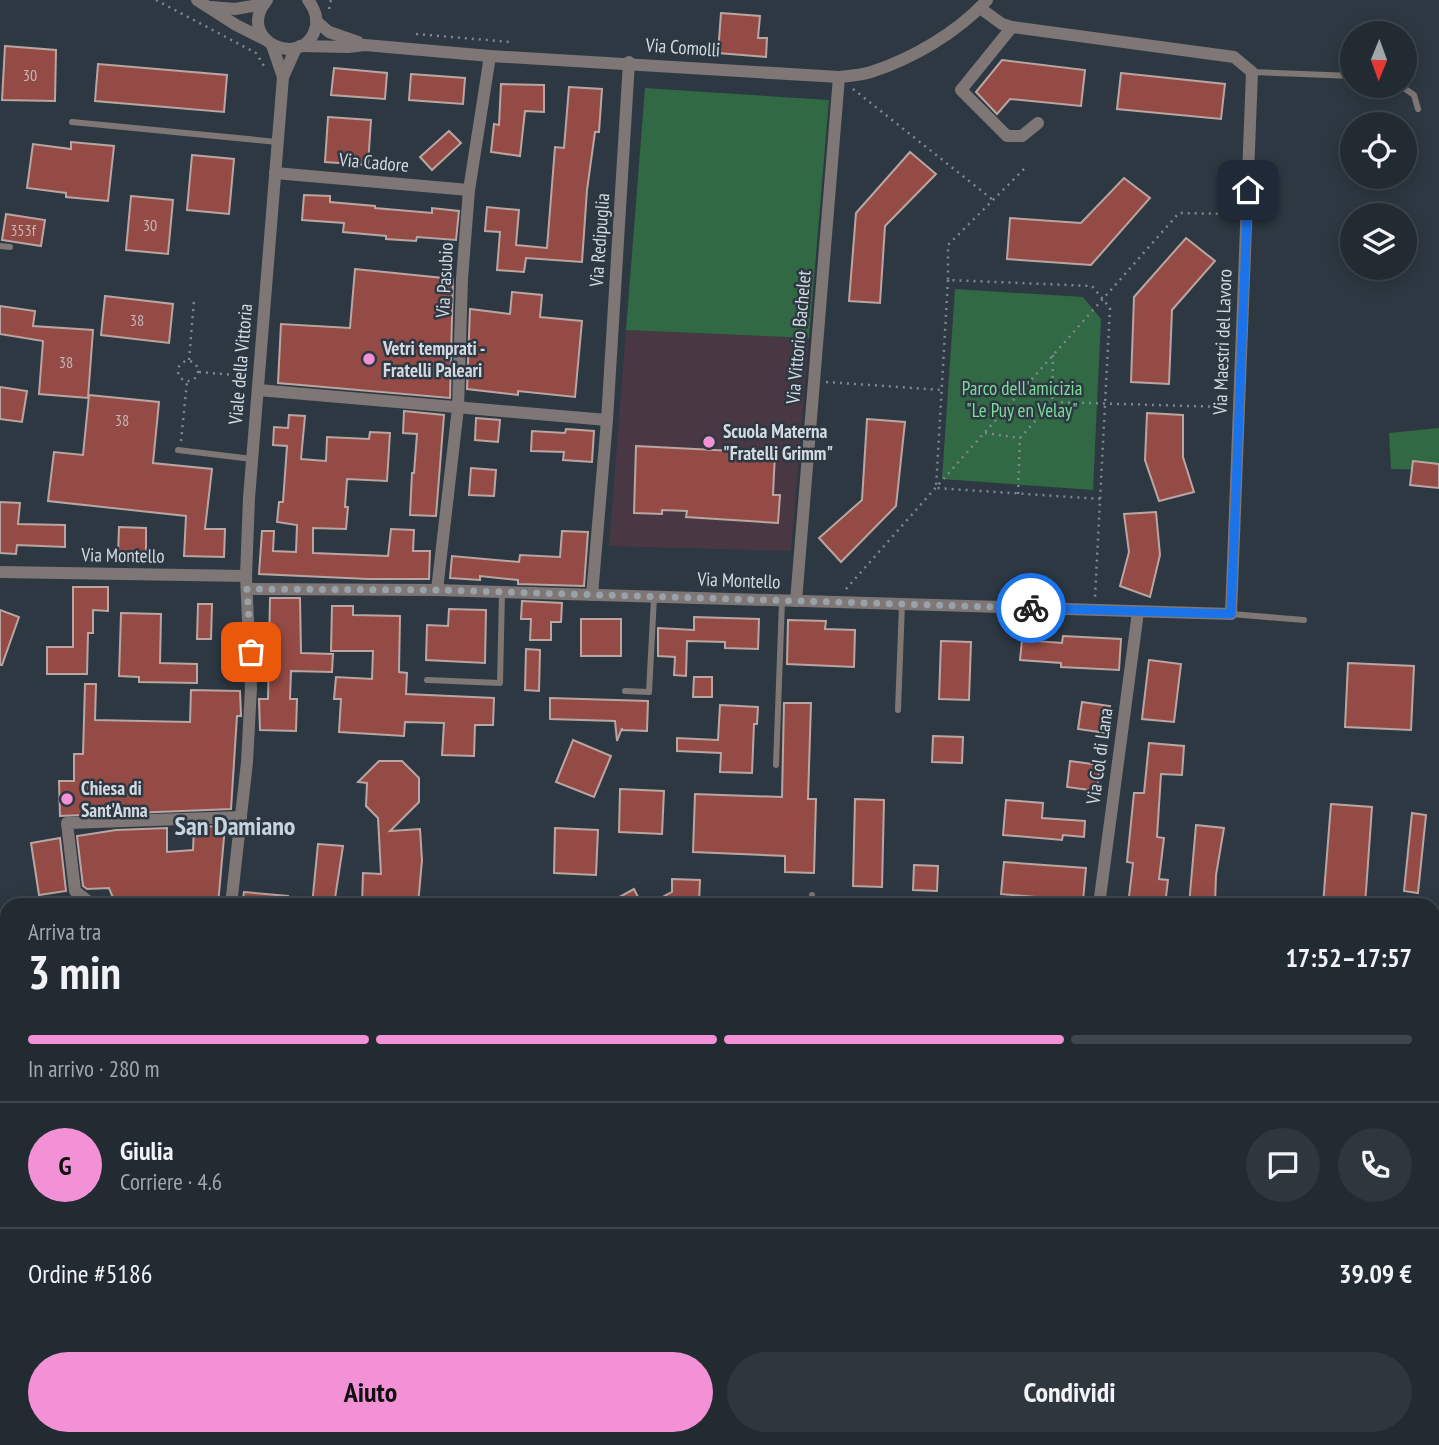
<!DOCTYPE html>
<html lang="it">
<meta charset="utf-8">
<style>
:root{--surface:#222a32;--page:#2e363e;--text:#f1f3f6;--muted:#a2a7ac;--line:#3f464d;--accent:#f391d6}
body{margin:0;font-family:"PT Sans Narrow",sans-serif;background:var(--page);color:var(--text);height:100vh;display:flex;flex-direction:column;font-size:26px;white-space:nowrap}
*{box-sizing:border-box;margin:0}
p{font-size:23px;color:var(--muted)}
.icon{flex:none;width:38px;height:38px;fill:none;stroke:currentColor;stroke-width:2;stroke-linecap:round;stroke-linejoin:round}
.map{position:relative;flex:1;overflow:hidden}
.sheet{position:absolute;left:0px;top:898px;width:1440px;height:548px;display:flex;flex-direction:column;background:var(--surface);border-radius:21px 21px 0 0;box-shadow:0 4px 18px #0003,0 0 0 2px var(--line)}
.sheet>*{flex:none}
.needle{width:46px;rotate:181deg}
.tools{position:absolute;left:1340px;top:21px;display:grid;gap:14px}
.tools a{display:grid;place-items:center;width:77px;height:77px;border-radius:50%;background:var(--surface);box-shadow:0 4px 18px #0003,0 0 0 2px var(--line);font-size:35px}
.pin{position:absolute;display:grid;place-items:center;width:60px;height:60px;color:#fff;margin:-30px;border-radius:14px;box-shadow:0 4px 10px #0006}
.courier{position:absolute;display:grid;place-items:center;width:70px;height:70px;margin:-35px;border:5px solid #1a73e8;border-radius:50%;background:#fff;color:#222;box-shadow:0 2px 9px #0007}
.headline em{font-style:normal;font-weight:700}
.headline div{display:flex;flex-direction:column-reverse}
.headline{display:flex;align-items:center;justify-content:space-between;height:119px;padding:0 28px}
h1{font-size:46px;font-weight:700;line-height:52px}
.bar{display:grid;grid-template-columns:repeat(4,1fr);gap:10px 7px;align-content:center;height:84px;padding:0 28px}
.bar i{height:9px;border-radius:5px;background:var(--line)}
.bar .on{background:var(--accent)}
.bar p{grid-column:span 4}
.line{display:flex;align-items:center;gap:18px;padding:0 28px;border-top:2px solid var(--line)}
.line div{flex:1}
.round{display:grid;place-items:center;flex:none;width:74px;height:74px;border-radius:37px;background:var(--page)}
.button{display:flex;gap:14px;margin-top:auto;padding:14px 28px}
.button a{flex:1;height:80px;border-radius:42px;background:var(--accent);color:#111;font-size:28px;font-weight:700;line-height:80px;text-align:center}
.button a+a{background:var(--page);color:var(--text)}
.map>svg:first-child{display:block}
.education{fill:#493843}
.green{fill:#306943}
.building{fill:#954b45;stroke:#b9a6a3;stroke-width:2}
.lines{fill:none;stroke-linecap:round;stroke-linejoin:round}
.path{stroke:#7f8890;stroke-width:2.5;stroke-dasharray:2 5;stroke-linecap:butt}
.service{stroke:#7e7775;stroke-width:6}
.minor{stroke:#7e7775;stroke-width:12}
.done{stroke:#99a1a9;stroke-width:7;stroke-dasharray:0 12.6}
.route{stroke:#1a73e8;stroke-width:9}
.poi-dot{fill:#f391d6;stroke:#2d3842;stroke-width:2.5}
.labels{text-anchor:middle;stroke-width:5;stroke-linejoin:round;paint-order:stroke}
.number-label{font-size:16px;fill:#c4b6b9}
.street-label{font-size:19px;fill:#d3dae0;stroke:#2d3842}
.poi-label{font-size:19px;font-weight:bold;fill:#d3dae0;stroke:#2d3842;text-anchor:start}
.park-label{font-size:19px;fill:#7ddd9b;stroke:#2d3842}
.district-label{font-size:26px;font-weight:bold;fill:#c6d4e0;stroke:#2d3842}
</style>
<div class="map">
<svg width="1439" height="1445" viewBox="0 0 1439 1445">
<rect width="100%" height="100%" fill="#2d3842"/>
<!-- education -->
<polygon class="education" points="626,330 809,338 791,551 609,546"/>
<!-- green -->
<g class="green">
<polygon points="645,88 829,100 809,338 626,330"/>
<polygon points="955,289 1083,297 1101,319 1093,490 942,479"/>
<polygon points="1439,428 1439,470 1391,469 1389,433"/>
<rect x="1433" y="944" width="6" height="338"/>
</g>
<!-- building -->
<g class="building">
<polygon points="721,13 760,16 758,38 767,38 766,57 718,53"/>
<polygon points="5,46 56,50 55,101 2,100"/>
<polygon points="1002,60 1085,70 1081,106 1010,99 997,114 976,92"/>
<polygon points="98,64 227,75 224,112 95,101"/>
<polygon points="334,68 387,73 385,99 331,95"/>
<polygon points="1121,73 1225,84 1221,119 1117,109"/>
<polygon points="411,74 465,78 463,104 409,100"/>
<polygon points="501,84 544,85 544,112 525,111 520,156 491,152 494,124 499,125"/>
<polygon points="569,87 602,89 599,132 595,132 587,190 582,262 526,258 524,272 497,270 500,232 485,231 487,207 519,210 516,245 547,248 555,147 564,148"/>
<polygon points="328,117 371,120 368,165 325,162"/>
<polygon points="449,131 461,143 432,170 420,157"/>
<polygon points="71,142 114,146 108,201 66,197 66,193 27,188 33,144 71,149"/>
<polygon points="910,152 936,174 885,226 880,303 849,301 856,213"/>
<polygon points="192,155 234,159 229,214 187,210"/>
<polygon points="1124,178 1150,198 1091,265 1007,259 1010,218 1081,223"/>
<polygon points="304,195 330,196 330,202 375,206 375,208 432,213 432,208 459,211 456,240 417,237 416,241 386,239 386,236 343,232 344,223 302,220"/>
<polygon points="131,196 173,200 168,254 126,250"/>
<polygon points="6,214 45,220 41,246 2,240"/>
<polygon points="1186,238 1215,261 1172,310 1169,384 1131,382 1134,297"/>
<polygon points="355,269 453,279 450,398 278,383 281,324 350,328"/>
<polygon points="512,292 542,295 540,317 582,321 575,397 518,391 518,395 467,389 470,309 510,314"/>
<polygon points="105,296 173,304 169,343 101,335"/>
<polygon points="0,306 35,311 33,326 93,330 88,398 39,394 43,341 0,334"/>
<polygon points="0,387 27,391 22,422 0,419"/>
<polygon points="89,395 159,402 153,463 212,469 205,529 225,529 224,557 184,556 186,516 48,501 54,452 83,455"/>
<polygon points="404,411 444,415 436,516 410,515 412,473 414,473 417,434 403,433"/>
<polygon points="1147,413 1183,415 1183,457 1194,492 1159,501 1145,460"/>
<polygon points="289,415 305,416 301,459 326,461 327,437 369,439 370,432 390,433 387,481 347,479 345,507 348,507 346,529 313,528 313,553 388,556 391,529 414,530 413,551 430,551 429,579 368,579 259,574 262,531 274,531 273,551 296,552 297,525 277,522 279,502 283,502 287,446 273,445 274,427 288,428"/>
<polygon points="476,418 500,420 498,442 475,440"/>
<polygon points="867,419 905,422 896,506 841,562 819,538 862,500"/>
<polygon points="566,429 594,431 592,462 563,460 564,452 531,451 532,431 565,433"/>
<polygon points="636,446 775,453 773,495 780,495 778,523 686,517 687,511 662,510 662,514 634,513"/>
<polygon points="1413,461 1439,464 1439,488 1410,485"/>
<polygon points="471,468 496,470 494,496 469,495"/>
<polygon points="0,502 20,503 18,524 65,525 65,547 17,545 16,554 0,553"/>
<polygon points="1156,512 1160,555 1150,597 1120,586 1129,552 1124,514"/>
<polygon points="119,527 146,528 146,555 118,555"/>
<polygon points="562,531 588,532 584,586 518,584 518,580 480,576 480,580 450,578 452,556 519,562 520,555 560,557"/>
<polygon points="73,587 108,587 108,611 93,610 93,633 88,633 87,674 47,674 47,647 73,647"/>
<polygon points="270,598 300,598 301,653 333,654 332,672 291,671 290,699 297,699 296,731 260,730 259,699 268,699"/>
<polygon points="522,601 562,603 561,622 551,622 551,640 530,640 531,619 521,619"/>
<polygon points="198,604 212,604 211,639 197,639"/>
<polygon points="332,606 353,606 353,615 400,616 399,672 407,673 406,694 494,698 493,725 475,725 474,756 442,755 444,723 405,722 404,736 339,732 341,699 334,699 336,677 372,679 373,651 331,651"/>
<polygon points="449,609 486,610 485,663 426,660 427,625 448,626"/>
<polygon points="0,610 19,617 2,665 0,665"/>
<polygon points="121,613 161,614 160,663 197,664 197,683 139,682 139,677 119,676"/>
<polygon points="694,617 759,619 758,649 725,648 725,642 687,641 686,676 674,675 675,657 658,656 658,628 694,630"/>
<rect x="581" y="619" width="40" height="37"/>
<polygon points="788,620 826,621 825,629 855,630 854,667 787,664"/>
<polygon points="1063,636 1121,639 1119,670 1061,667 1061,663 1020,660 1022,640 1062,643"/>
<polygon points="941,641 971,642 969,700 939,699"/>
<polygon points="526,649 540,650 539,691 525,690"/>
<polygon points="1149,660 1181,664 1174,722 1142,719"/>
<polygon points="1348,663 1414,666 1411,730 1345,727"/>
<polygon points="694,677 712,677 712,697 693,697"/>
<polygon points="85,684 96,684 95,720 190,722 191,690 240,691 241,716 237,716 231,809 60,816 59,781 74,781 74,754 83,754"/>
<polygon points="550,698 648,701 647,731 622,730 622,728 617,741 615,721 550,719"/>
<polygon points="1082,702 1110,706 1106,733 1078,729"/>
<polygon points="784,703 811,703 808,799 816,799 814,873 785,872 785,856 693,852 695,794 782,797"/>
<polygon points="720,705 758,707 757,724 754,724 752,773 720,772 721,753 677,751 677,738 718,740"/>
<polygon points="933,736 963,737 962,763 932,762"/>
<polygon points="573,740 611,756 594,797 556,782"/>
<polygon points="1149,743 1184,746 1182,775 1161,774 1157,837 1164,838 1159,879 1168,880 1165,905 1128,905 1133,863 1127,862 1134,793 1144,793"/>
<polygon points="379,761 402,761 419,778 419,802 390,831 420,829 422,860 418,905 362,905 363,873 381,874 378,818 366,806 367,783 358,782"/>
<polygon points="1070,761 1100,765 1097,791 1067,787"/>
<polygon points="620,789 664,791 662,834 619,832"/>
<polygon points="855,799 884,800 882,887 853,886"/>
<polygon points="1006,800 1043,803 1042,818 1085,821 1084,837 1063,835 1062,840 1003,835"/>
<polygon points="1331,804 1372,807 1365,905 1323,905"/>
<polygon points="1412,813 1426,815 1418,893 1404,891"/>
<polygon points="1196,825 1224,828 1216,875 1215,905 1189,905"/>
<polygon points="225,826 218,905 116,905 109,888 87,889 83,886 77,836 116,830 167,828 167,852 193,850 194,827"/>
<polygon points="555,828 598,830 596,875 554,873"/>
<polygon points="60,838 66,891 39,895 31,843"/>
<polygon points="318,844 343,846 334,905 312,905"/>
<polygon points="1004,862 1086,868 1083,901 1001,894"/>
<polygon points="914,865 938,866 937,891 913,890"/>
<polygon points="672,879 700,880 699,902 655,901 672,892"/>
<polygon points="634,889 642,905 605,905"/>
<polygon points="244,892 288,896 287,905 242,905"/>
</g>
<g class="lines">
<!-- path -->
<g class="path">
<polyline points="156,0 256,53 264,66"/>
<polyline points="329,9 331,0"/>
<polyline points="416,34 510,42"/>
<polyline points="853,89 993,200"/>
<polyline points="1024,169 948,245 948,280 1092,286 1110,308 1095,597"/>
<polyline points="948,280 936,488 1101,499"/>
<polyline points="1053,355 1052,402 1225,407"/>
<polyline points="189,360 194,301"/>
<circle cx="188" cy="371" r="10"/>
<polyline points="199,372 245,376"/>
<polyline points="826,382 942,390"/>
<polyline points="985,433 1020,438"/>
<polyline points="181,441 187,382"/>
<polyline points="1018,494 1020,438 1052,402"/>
<polyline points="846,589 1179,213 1233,214"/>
</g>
<!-- service -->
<g class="service">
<polyline points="1252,72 1353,76"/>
<polyline points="1401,86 1414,95 1418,109"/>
<polyline points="72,122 278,142"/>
<polyline points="0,246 10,247"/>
<polyline points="178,450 252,459"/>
<polyline points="1231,614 1304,620"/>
<polyline points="427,680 500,683 502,592"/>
<polyline points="625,691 649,692 654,597"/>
<polyline points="898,710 902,604"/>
<polyline points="776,765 782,601"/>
<polyline points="812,905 812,895"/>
</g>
<!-- minor -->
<g class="minor">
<polyline points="197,0 236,25 266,40"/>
<path d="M267,0C233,41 306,72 316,26C318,16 314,8 308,0"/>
<polyline points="211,7 235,9 264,4"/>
<polyline points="316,21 329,32 358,42"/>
<polyline points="1012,27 961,90 1007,136 1022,136 1038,123"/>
<polyline points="272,45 283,77"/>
<path d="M300,46L348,47L365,45L490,56L839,77C849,76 861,75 871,72C912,59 958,32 987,0"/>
<polyline points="275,173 469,190"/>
<polyline points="258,390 607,420"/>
<polyline points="0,572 246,576"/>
<polyline points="247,589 437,590 1231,614 1252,72 1234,57 1012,27 1002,24 980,8"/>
<polyline points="437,590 458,408 462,279 469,190 490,56"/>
<polyline points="592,595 607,420 629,62"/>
<polyline points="796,601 839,77"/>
<polyline points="93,905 75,891 67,823 241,817"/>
<polyline points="231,905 247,762 251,688 246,576 249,498 283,77 296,48"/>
<polyline points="1099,905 1138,612"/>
<polyline points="1433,933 1439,932"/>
<polyline points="0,1009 7,1008"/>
<polyline points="0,1091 7,1091"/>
<polyline points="0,1437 0,1444"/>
<polyline points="120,1438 123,1445"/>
<polyline points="349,1438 353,1445"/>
<polyline points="408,1438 454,1445"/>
</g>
</g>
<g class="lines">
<!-- done -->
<polyline class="done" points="251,652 247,589 437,590 1031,608"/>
<!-- route -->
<polyline class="route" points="1031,608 1231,614 1248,190"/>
</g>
<!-- markers -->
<g class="poi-dot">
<circle cx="369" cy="359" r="7"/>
<circle cx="709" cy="442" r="7"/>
<circle cx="67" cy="799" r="7"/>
</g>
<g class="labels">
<!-- number labels -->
<g class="number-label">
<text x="30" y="81">30</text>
<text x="150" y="231">30</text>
<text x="23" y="236">353f</text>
<text x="137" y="326">38</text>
<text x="66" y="368">38</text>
<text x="122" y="426">38</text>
</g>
<!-- street labels -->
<g class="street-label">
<text transform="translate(683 47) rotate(4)" y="7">Via Comolli</text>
<text transform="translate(374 162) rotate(5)" y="7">Via Cadore</text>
<text transform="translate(599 240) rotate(-86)" y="7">Via Redipuglia</text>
<text transform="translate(444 280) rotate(-87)" y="7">Via Pasubio</text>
<text transform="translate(798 337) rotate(-85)" y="7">Via Vittorio Bachelet</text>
<text transform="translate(1222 342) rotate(-88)" y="7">Via Maestri del Lavoro</text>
<text transform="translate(240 364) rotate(-85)" y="7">Viale della Vittoria</text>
<text transform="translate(123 555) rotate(1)" y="7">Via Montello</text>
<text transform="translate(739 580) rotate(2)" y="7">Via Montello</text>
<text transform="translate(1099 756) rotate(-82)" y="7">Via Col di Lana</text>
</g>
<!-- poi labels -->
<g class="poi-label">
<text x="383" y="355">Vetri temprati -<tspan x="383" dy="22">Fratelli Paleari</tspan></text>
<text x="723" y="438">Scuola Materna<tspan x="723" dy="22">"Fratelli Grimm"</tspan></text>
<text x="81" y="795">Chiesa di<tspan x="81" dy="22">Sant'Anna</tspan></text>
</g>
<!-- park labels -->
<g class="park-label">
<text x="1022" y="395">Parco dell'amicizia<tspan x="1022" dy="22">"Le Puy en Velay"</tspan></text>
</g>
<!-- district labels -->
<g class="district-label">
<text x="235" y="835">San Damiano</text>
</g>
</g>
</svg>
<div class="tools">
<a><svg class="needle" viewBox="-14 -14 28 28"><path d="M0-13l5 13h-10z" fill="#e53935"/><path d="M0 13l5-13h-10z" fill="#a2a7ac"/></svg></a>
<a><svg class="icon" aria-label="locate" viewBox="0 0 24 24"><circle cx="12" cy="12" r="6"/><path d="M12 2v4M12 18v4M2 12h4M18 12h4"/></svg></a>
<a><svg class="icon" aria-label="layers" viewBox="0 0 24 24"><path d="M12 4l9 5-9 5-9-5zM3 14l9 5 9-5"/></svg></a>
</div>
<div class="pin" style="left:251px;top:652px;background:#ea580c"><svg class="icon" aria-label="bag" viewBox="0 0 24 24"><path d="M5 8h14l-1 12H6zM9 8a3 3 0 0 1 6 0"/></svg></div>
<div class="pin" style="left:1248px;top:190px;background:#1f2937"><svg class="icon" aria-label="home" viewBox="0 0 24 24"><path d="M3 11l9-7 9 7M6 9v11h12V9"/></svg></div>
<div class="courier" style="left:1031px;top:608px"><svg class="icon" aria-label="bike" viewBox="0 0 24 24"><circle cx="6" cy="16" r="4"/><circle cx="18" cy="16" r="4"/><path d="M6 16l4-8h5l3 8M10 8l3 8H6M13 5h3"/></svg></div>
<section class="sheet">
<div class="headline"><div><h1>3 min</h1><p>Arriva tra</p></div><em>17:52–17:57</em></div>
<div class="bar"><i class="on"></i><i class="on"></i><i class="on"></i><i></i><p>In arrivo · 280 m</p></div>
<div class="line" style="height:126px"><b class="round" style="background:var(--accent);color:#111">G</b><div><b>Giulia</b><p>Corriere · 4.6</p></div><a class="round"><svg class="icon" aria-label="chat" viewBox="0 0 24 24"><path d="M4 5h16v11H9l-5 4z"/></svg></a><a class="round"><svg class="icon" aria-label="phone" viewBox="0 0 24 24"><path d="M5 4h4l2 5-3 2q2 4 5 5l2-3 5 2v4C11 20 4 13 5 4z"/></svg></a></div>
<div class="line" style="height:91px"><div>Ordine #5186</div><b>39.09 €</b></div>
<div class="button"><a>Aiuto</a><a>Condividi</a></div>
</section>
</div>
